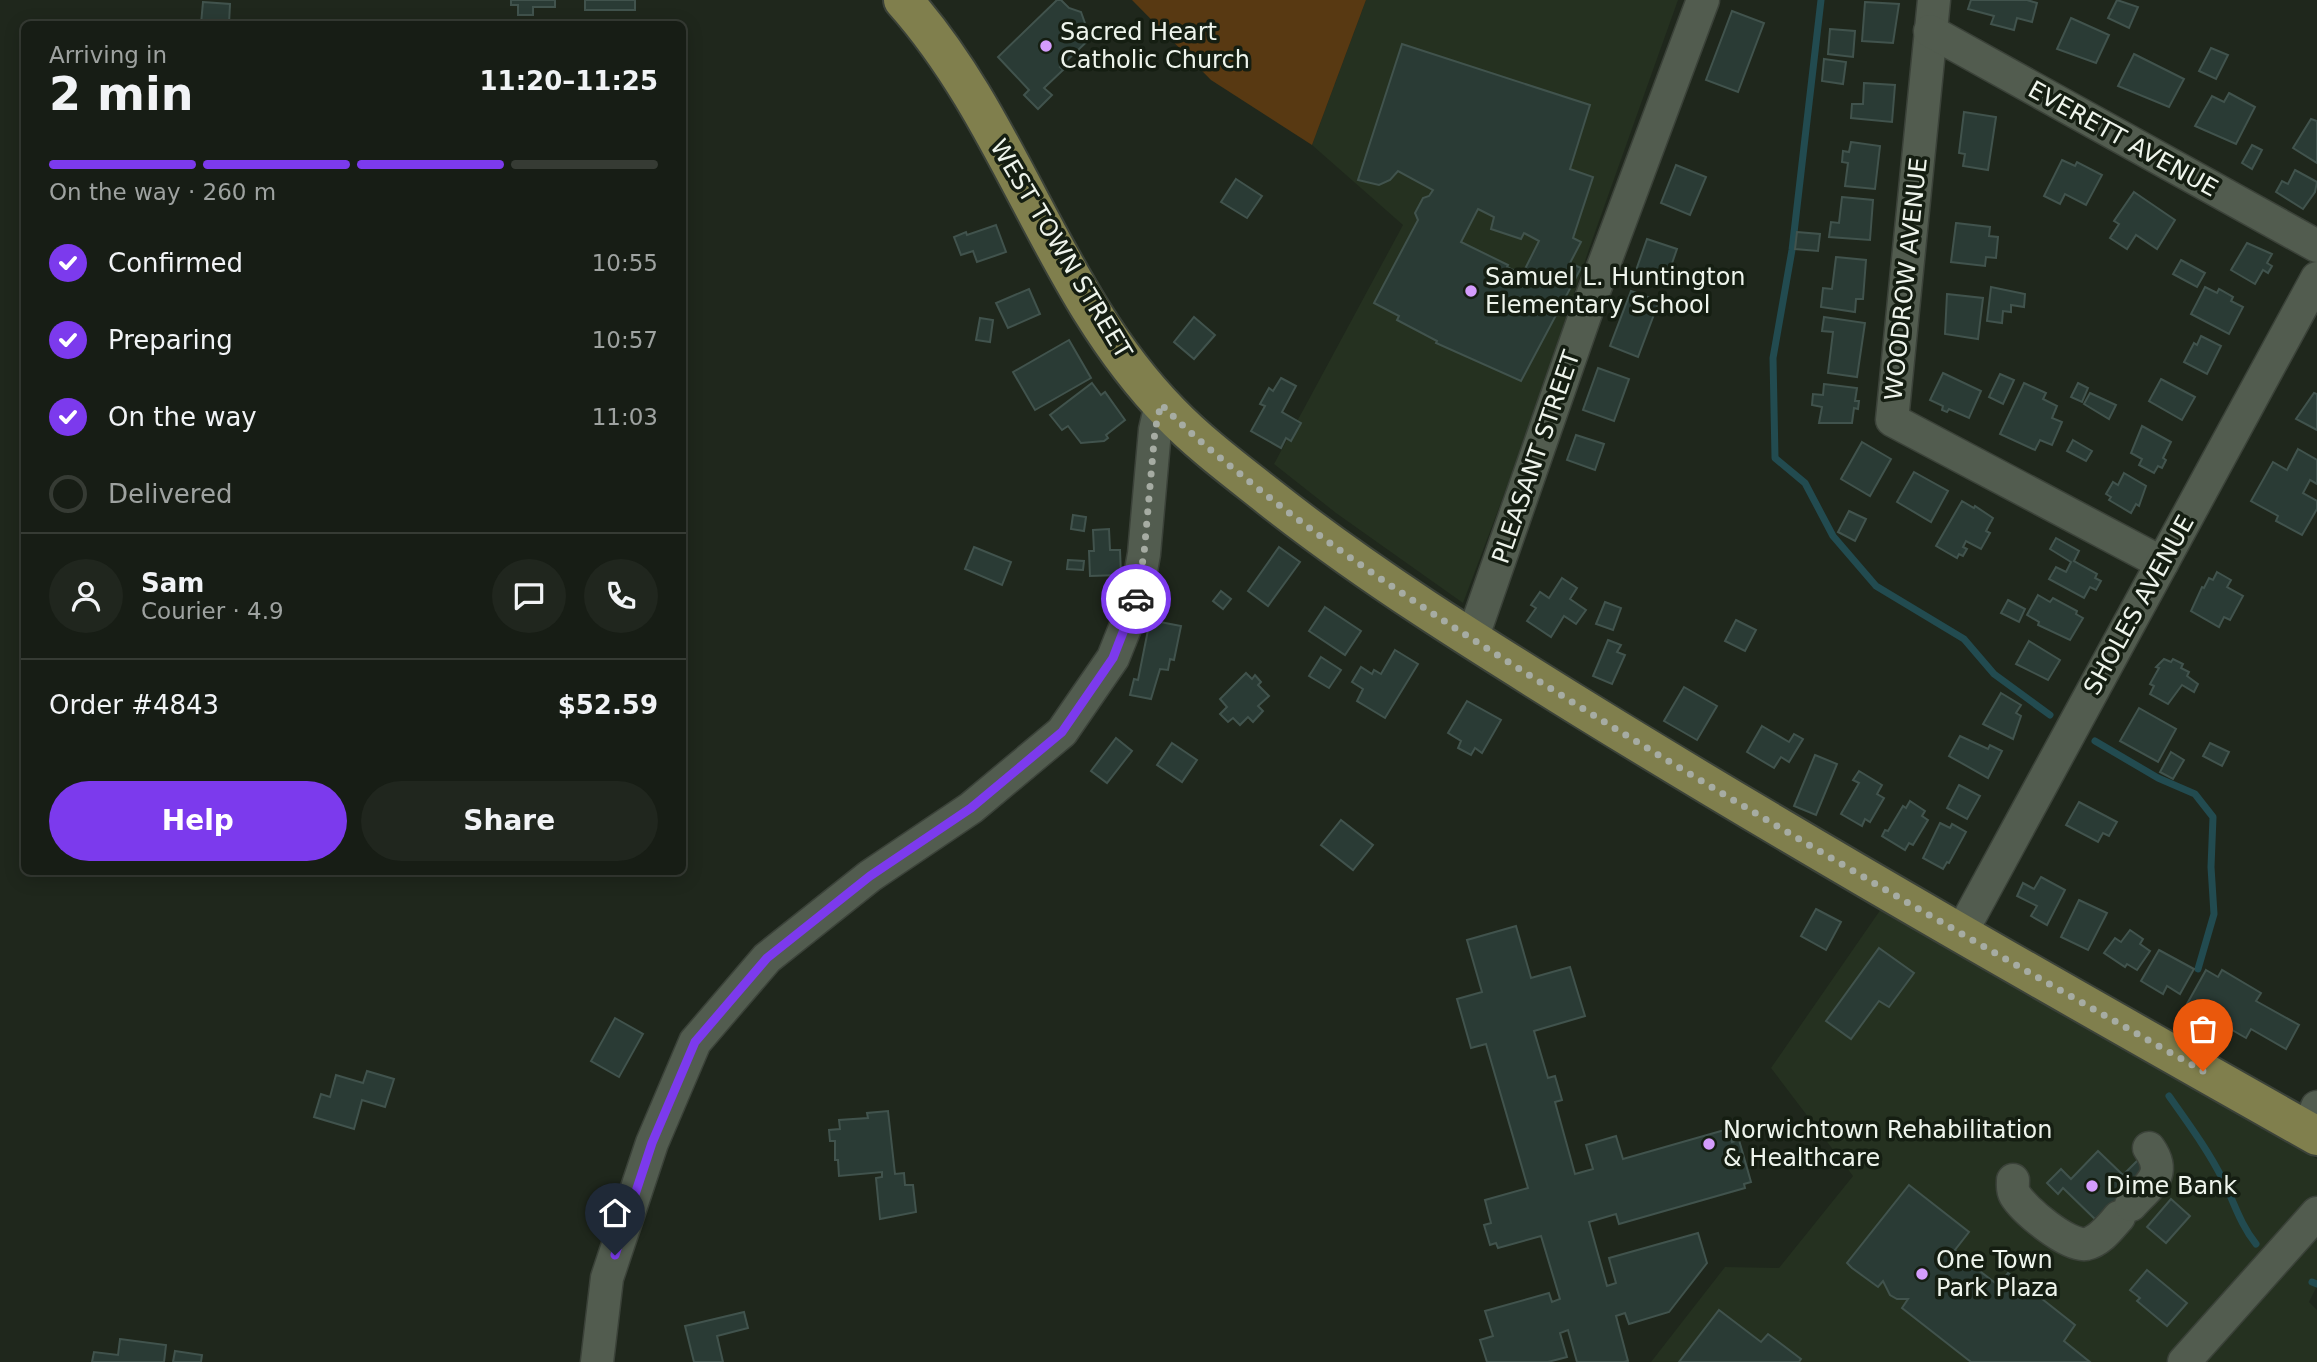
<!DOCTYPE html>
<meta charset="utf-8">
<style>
:root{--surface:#171d15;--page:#20261e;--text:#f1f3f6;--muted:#9ea2a0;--line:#363b34;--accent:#7c3aed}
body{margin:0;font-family:"DejaVu Sans",sans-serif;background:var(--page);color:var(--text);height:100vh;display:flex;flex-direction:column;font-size:26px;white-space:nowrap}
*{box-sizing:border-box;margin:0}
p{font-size:23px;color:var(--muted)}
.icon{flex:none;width:38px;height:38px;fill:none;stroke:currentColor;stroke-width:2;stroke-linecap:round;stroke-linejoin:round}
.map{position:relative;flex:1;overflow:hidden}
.sheet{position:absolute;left:21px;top:21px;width:665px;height:854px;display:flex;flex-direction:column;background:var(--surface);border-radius:10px;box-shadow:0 4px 18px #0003,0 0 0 2px var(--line)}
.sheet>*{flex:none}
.pin{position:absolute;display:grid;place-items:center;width:60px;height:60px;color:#fff;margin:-72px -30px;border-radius:50% 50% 50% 0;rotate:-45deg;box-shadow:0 0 7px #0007}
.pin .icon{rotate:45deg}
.courier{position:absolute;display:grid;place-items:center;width:70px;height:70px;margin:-35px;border:5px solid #7c3aed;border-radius:50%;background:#fff;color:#222;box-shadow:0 2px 9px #0007}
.headline em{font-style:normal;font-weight:700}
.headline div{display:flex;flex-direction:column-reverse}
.headline{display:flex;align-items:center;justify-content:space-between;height:119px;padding:0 28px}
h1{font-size:46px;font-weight:700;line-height:52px}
.bar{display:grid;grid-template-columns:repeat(4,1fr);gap:10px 7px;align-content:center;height:84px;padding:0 28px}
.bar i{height:9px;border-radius:5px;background:var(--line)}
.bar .active{background:var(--accent)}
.bar p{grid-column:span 4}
.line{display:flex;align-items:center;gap:18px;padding:0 28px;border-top:2px solid var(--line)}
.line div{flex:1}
.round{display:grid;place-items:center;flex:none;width:74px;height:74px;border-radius:37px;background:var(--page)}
ol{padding:0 28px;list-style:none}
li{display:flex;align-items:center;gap:21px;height:77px}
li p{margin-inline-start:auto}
li .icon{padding:7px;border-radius:50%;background:var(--accent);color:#fff;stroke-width:4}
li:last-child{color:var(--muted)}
li i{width:38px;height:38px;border:4px solid var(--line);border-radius:50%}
.button{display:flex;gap:14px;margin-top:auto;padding:14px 28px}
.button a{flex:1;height:80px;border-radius:42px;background:var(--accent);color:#fff;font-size:28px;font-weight:700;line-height:80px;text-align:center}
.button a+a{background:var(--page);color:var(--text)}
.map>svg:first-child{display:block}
.built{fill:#253120}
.green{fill:#583912}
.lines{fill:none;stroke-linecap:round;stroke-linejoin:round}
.stream{stroke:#224b50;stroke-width:7}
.building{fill:#2a3b35;stroke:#41534d;stroke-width:2;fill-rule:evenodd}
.minor-casing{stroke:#3b4239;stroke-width:35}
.major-casing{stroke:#3b4239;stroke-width:42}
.minor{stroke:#525c4f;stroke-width:32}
.major{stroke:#807f4d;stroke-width:38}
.done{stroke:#a6aca3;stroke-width:7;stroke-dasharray:0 12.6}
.route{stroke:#7c3aed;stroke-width:9}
.poi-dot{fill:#d49cfc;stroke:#151e12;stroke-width:2.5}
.labels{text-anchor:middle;stroke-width:7;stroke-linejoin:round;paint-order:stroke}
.poi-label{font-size:24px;fill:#eef4ec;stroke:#151e12;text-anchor:start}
.street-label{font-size:24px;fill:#eef4ec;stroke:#151e12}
</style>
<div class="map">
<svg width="2317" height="1362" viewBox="0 0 2317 1362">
<rect width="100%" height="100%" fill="#1f271c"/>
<!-- built -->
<g class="built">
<polygon points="1366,0 1678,0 1589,249 1528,431 1463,603 1336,513 1274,464 1403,225 1312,145"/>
<polygon points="1881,909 2317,1159 2317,1286 2309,1302 2317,1310 2317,1362 1651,1362 1725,1267 1779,1268 1853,1176 1771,1068"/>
</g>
<!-- green -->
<polygon class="green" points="1132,0 1366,0 1312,145 1211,80"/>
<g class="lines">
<!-- stream -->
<g class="stream">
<polyline points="1821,0 1792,250 1773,358 1775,458 1805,483 1833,536 1876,586 1964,639 1994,674 2050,715"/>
<polyline points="2095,741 2158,778 2195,794 2213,817 2211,867 2214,914 2198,969"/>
<path d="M2169,1096C2188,1123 2208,1150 2223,1180C2234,1202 2240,1224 2256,1244"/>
<polyline points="2312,1282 2317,1284"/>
</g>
</g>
<!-- building -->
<g class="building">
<polygon points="511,0 555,0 555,7 533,7 533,15 518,15 518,5 511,5"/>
<rect x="585" y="0" width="50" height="10"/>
<polygon points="1057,0 1061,0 1069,8 1081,12 1086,26 1094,35 1060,67 1063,70 1044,88 1052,95 1038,109 1024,95 1029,90 998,57"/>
<polygon points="1971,0 2027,0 2037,3 2032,22 2017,18 2014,30 1991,24 1994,16 1968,9"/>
<polygon points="2117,0 2138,7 2129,28 2108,18"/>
<polygon points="203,2 230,4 229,24 201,24"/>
<polygon points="1865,2 1899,4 1893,43 1862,41"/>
<polygon points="1732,11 1764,23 1738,92 1706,80"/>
<polygon points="2071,18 2109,35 2096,63 2057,49"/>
<polygon points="1830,29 1855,31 1853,57 1828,54"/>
<path d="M1402,44L1590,105L1570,169L1593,177L1573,238L1581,242L1570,263L1581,268L1521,381L1436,343L1437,341L1397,320L1399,316L1374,303L1418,220L1415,213L1423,198L1429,196L1433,190L1398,171L1390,180L1379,185L1358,180ZM1478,209L1494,217L1491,229L1521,239L1524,233L1539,241L1522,275L1507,267L1508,265L1461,242Z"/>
<polygon points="2211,48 2228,55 2216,79 2199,71"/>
<polygon points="2134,54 2184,79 2169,107 2118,86"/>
<polygon points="1824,59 1846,62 1843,84 1822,81"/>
<polygon points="1864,83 1895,85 1892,122 1851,118 1852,104 1863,104"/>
<polygon points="2229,93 2255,107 2236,144 2195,126 2212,96 2224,102"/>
<polygon points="1964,112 1996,117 1988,170 1963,166 1965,154 1959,153"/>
<polygon points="2311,119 2317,121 2317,163 2293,148"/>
<polygon points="1851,142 1880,146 1875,189 1845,186 1848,163 1842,162 1843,151 1849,152"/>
<polygon points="2252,145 2262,150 2252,169 2242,163"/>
<polygon points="2062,160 2075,166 2077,162 2102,175 2086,205 2065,194 2060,204 2044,196"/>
<polygon points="1676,165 1706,177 1690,215 1661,203"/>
<polygon points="2295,170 2317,182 2315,192 2303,209 2276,192 2282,181 2288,184"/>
<polygon points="1236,179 1262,196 1247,218 1221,202"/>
<polygon points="2134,192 2175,220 2157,249 2136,235 2127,249 2110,238 2119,224 2114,221"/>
<polygon points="1842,197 1873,200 1870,240 1829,237 1831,222 1839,223"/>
<polygon points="1956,223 1990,227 1989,236 1998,237 1996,258 1986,257 1985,266 1951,262"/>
<polygon points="996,225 1006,252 977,262 973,251 961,255 954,237 966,232 967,235"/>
<polygon points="1797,232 1820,234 1818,251 1795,249"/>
<polygon points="1647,239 1677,249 1664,286 1634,276"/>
<polygon points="2247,243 2272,254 2267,263 2272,266 2268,273 2263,270 2255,284 2231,270"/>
<polygon points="1836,257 1866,260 1863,299 1856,299 1855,312 1821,307 1823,288 1832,289"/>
<polygon points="2181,260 2205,273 2197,287 2173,274"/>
<polygon points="1991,287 2025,294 2024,307 2011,305 2011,312 2003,311 2002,323 1987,321"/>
<polygon points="2205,287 2217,293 2219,289 2233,297 2231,301 2243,307 2229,334 2191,314"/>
<polygon points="1029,289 1040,314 1008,328 996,303"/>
<polygon points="1631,291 1659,301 1638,357 1610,346"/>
<polygon points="1947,294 1983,298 1978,339 1945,334"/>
<polygon points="1194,317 1215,335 1194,359 1174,342"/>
<polygon points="1824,317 1865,323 1857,377 1828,373 1833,332 1822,331"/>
<polygon points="980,318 993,320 990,342 976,340"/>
<polygon points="2201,336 2221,346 2207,374 2184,362 2194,343 2197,345"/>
<polygon points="1069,340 1091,378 1035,410 1013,372"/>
<polygon points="1598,368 1629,379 1614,421 1583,410"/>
<polygon points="1943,373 1981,391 1969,418 1949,409 1947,412 1942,410 1943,406 1930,400"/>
<polygon points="2000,374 2014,380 2003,404 1989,397"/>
<polygon points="1281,378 1296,386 1282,412 1301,423 1291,441 1286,438 1281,448 1251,431 1265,406 1260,404 1269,388 1273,391"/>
<polygon points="2161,379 2195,397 2182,420 2149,401"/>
<polygon points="1092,383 1101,395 1105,392 1125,420 1106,435 1108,438 1104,441 1081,443 1068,426 1062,430 1050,415"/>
<polygon points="2024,383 2046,393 2043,399 2057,406 2052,418 2062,422 2052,445 2040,440 2035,450 2000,434"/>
<polygon points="2078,383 2088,388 2082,402 2071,397"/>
<polygon points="1824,384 1857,388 1855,401 1859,401 1858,409 1854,408 1852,423 1819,423 1822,407 1812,405 1813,394 1823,395"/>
<polygon points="2090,393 2116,405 2109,419 2084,404"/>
<polygon points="2314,393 2317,394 2317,430 2296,419"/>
<polygon points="2142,426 2171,442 2163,458 2166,460 2162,468 2158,466 2154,473 2139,465 2142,459 2131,453"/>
<polygon points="1576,435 1604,444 1595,470 1567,460"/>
<polygon points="2073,440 2092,451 2086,461 2067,451"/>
<polygon points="1862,442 1891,459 1870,496 1841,479"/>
<polygon points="2298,449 2317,460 2317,484 2310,480 2303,493 2317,501 2317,509 2302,535 2276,521 2278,516 2251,501 2273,462 2287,470"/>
<polygon points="1914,472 1948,491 1931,522 1897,502"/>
<polygon points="2124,473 2146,486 2139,506 2136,504 2131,513 2109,500 2111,497 2106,494 2113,482 2118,485"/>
<polygon points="1962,501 1974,508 1975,506 1993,518 1986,531 1990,533 1981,549 1966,541 1963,547 1967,549 1963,556 1959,554 1957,558 1936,546"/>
<polygon points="1849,511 1866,519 1855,541 1838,532"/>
<polygon points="1073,515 1086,517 1084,531 1071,529"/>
<polygon points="1109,529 1110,550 1120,550 1121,575 1090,576 1089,551 1094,551 1093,530"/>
<polygon points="2056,538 2079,551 2074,561 2097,574 2095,578 2101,581 2096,590 2090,587 2084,598 2049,579 2056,567 2066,572 2071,562 2050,549"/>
<polygon points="974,547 1011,562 1002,585 965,569"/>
<polygon points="1279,547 1300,562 1268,606 1248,591"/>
<polygon points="1068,560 1084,561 1083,570 1067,569"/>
<polygon points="2217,572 2231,580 2227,587 2243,596 2230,620 2224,617 2219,627 2191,611 2202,587 2204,588 2209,578 2213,580"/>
<polygon points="1562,578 1577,588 1570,599 1586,610 1576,624 1564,616 1551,637 1527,621 1536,608 1531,605 1540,592 1549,598"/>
<polygon points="1221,591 1231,599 1223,609 1213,601"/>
<polygon points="2038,595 2050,602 2053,598 2077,611 2076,614 2083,618 2070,640 2038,625 2039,622 2027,615"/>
<polygon points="2008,600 2025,609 2019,622 2001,613"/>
<polygon points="1605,602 1621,608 1613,630 1596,624"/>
<polygon points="1325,607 1361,631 1345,655 1309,631"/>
<polygon points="1150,620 1181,626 1174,660 1170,659 1168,670 1160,669 1151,699 1130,695 1134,679 1138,680"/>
<polygon points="1736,620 1756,630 1745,651 1725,641"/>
<polygon points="1608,640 1621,645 1617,652 1625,655 1612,684 1593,676"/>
<polygon points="2029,641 2060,660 2048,680 2016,664"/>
<polygon points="1395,650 1418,664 1385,718 1357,701 1363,689 1352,682 1361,667 1372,674 1374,670 1381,674"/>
<polygon points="1321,657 1341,670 1329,688 1309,676"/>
<polygon points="2164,659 2171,662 2173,659 2183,664 2181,668 2189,672 2187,676 2198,684 2194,692 2182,685 2168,704 2150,694 2154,686 2150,684 2159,668 2156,667"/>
<polygon points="1246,673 1252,679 1255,675 1261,682 1258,685 1269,696 1258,706 1263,711 1253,722 1248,717 1240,725 1233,718 1228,722 1220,714 1227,707 1220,699"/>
<polygon points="1684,687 1717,706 1697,740 1664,721"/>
<polygon points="2001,693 2021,705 2016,713 2021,716 2013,739 1983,724"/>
<polygon points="1467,701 1501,720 1482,753 1475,748 1471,755 1458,748 1461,741 1448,733"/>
<polygon points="2139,708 2176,729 2158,762 2120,741"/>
<polygon points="1762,726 1789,742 1794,734 1803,739 1789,762 1781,757 1774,768 1747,752"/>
<polygon points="1960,736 1988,749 1990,745 2002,751 1988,778 1949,756"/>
<polygon points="1116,738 1132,751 1107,783 1091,771"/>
<polygon points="1172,743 1197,760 1182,782 1157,765"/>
<polygon points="2210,743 2229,752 2222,766 2203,756"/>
<polygon points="2171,752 2184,760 2173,779 2160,772"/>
<polygon points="1815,755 1837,764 1816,815 1794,806"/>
<polygon points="1859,771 1882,785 1877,794 1884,798 1870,822 1865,819 1862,826 1841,814 1859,783 1853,780"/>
<polygon points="1959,785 1980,796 1967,819 1947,808"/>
<polygon points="1910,801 1925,811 1922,816 1928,820 1913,845 1909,843 1905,850 1882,836 1885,830 1888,831 1903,806 1906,808"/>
<polygon points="2079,802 2117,822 2109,836 2103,833 2098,842 2066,825"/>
<polygon points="1341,820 1373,845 1353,870 1321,845"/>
<polygon points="1940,823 1950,828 1952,824 1966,832 1949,863 1947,862 1943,869 1923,858"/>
<polygon points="2041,877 2065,890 2047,925 2031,916 2037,906 2017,896 2023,883 2034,889"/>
<polygon points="2079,900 2107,913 2088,950 2061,937"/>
<polygon points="1816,909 1841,922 1826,950 1801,936"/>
<polygon points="1516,926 1531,978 1570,967 1585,1016 1534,1031 1548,1078 1555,1076 1562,1100 1555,1102 1575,1174 1593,1169 1586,1145 1616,1136 1623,1159 1728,1129 1732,1142 1739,1140 1751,1182 1744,1184 1745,1188 1619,1224 1616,1214 1589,1222 1607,1286 1616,1283 1609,1258 1698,1233 1707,1263 1669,1312 1629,1324 1625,1313 1616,1316 1628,1361 1624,1362 1577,1362 1568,1330 1560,1333 1567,1357 1548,1362 1487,1362 1480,1340 1493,1336 1485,1311 1549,1293 1552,1302 1560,1299 1541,1236 1498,1248 1496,1243 1490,1245 1484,1225 1491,1223 1485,1200 1528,1188 1486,1044 1471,1048 1457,999 1482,992 1467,940"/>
<polygon points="2130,930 2143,939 2140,944 2150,951 2137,970 2127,964 2125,967 2104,953 2115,938 2121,942"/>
<polygon points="1879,948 1914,973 1889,1007 1879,1001 1851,1039 1826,1021"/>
<polygon points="2159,950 2194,969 2180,994 2167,986 2163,994 2141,981"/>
<polygon points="2206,970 2218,977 2222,970 2261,993 2256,1001 2299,1025 2286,1049 2251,1029 2246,1038 2187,1004"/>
<polygon points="615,1018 643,1034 619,1077 591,1061"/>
<polygon points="367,1071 394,1079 385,1107 362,1100 354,1129 314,1117 321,1094 330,1097 336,1075 363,1083"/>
<polygon points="888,1111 895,1174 904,1173 905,1185 913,1185 916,1212 880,1219 876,1178 882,1177 882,1172 839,1176 838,1160 835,1160 835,1141 830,1141 829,1130 840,1129 839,1120 868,1118 867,1113"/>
<polygon points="2098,1151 2123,1175 2139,1159 2150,1169 2098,1222 2063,1188 2058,1194 2047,1183 2061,1169 2071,1179"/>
<polygon points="1909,1185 1969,1232 1955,1250 1964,1259 1998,1285 2008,1273 2013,1276 2075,1325 2064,1341 2090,1362 1971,1362 1902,1308 1908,1299 1897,1299 1890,1295 1883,1281 1878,1287 1852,1268 1847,1263"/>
<polygon points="2171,1199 2190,1216 2166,1243 2147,1227"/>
<polygon points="2147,1270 2187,1303 2167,1326 2137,1301 2140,1298 2130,1290"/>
<polygon points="1719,1310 1761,1342 1768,1334 1801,1359 1799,1362 1679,1362"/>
<polygon points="744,1312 748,1328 717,1336 723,1362 694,1362 685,1326"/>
<polygon points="120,1339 166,1345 164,1362 92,1362 94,1352 118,1355"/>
<polygon points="175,1351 202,1355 201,1362 173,1362"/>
</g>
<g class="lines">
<defs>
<g id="minor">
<polyline points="1934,0 1892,420 2162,563"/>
<polyline points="1930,31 2317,246"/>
<polyline points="1472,639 1588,307 1703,0"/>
<polyline points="1961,933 2317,278"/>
<polyline points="2308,1130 2317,1107"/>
<path d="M2013,1180C2013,1186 2012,1190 2015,1195C2024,1210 2068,1247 2086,1244C2100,1241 2110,1227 2119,1217"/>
<path d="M2131,1205C2149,1185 2168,1175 2149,1148"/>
<polyline points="597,1362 607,1278 652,1143 695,1042 767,958 870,876 971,808 1062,732 1113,658 1135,603 1144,554 1155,430 1161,404"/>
<polyline points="2184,1362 2317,1213"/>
</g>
<path id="major" d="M903,0C1013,123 1053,294 1170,413C1200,444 1235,470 1269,497C1369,576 1477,643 1585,710C1825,858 2071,997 2317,1136"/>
</defs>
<!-- minor casing -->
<use href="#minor" class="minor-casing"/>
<!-- major casing -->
<use href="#major" class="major-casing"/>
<!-- minor -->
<use href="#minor" class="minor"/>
<!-- major -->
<use href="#major" class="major"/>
</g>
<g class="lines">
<!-- done -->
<path class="done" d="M1136,599L1144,554L1155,430L1161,404C1193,437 1229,465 1265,494C1361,570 1465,635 1569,700C1777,829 1990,951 2203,1071"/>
<!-- route -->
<polyline class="route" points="615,1255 652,1143 695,1042 767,958 870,876 971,808 1062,732 1113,658 1136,599"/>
</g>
<!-- markers -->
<g class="poi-dot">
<circle cx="1046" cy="46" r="7"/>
<circle cx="1471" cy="291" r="7"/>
<circle cx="1709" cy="1144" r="7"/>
<circle cx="2092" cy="1186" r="7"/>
<circle cx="1922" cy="1274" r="7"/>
</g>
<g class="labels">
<!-- poi labels -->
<g class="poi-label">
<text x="1060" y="40">Sacred Heart<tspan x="1060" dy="28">Catholic Church</tspan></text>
<text x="1485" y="285">Samuel L. Huntington<tspan x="1485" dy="28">Elementary School</tspan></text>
<text x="1723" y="1138">Norwichtown Rehabilitation<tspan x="1723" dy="28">&amp; Healthcare</tspan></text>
<text x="2106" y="1194">Dime Bank</text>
<text x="1936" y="1268">One Town<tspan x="1936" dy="28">Park Plaza</tspan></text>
</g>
<!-- street labels -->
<g class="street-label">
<text transform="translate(2123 139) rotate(29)" y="8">EVERETT AVENUE</text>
<text transform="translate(1061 249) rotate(59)" y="8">WEST TOWN STREET</text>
<text transform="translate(1906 279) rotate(-84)" y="8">WOODROW AVENUE</text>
<text transform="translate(1536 457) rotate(-71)" y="8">PLEASANT STREET</text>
<text transform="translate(2139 605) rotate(-61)" y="8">SHOLES AVENUE</text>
</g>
</g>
</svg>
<div class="pin" style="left:2203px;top:1071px;background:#ea580c"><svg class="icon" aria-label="bag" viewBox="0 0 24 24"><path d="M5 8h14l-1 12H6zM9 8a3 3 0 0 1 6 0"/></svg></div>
<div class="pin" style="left:615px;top:1255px;background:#1f2937"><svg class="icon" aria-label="home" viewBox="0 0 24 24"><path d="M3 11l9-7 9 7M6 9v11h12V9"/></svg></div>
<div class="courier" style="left:1136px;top:599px"><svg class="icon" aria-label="car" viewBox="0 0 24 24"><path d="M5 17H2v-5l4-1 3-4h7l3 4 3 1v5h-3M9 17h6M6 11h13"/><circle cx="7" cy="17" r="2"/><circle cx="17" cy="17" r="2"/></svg></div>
<section class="sheet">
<div class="headline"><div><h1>2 min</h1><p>Arriving in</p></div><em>11:20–11:25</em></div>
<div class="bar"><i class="active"></i><i class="active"></i><i class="active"></i><i></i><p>On the way · 260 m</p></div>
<ol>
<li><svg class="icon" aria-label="check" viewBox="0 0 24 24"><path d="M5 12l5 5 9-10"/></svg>Confirmed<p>10:55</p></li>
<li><svg class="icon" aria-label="check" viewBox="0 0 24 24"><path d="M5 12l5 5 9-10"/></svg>Preparing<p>10:57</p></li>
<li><svg class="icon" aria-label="check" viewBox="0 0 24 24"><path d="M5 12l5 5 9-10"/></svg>On the way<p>11:03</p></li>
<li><i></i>Delivered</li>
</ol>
<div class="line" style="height:126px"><a class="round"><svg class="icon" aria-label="person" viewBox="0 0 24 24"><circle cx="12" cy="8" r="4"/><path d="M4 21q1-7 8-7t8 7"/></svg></a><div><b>Sam</b><p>Courier · 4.9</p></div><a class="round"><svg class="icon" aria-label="chat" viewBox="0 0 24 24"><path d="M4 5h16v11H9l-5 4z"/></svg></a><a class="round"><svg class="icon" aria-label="phone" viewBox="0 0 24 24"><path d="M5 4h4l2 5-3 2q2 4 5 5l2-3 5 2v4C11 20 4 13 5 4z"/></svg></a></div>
<div class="line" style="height:91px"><div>Order #4843</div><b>$52.59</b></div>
<div class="button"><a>Help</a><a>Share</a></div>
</section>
</div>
